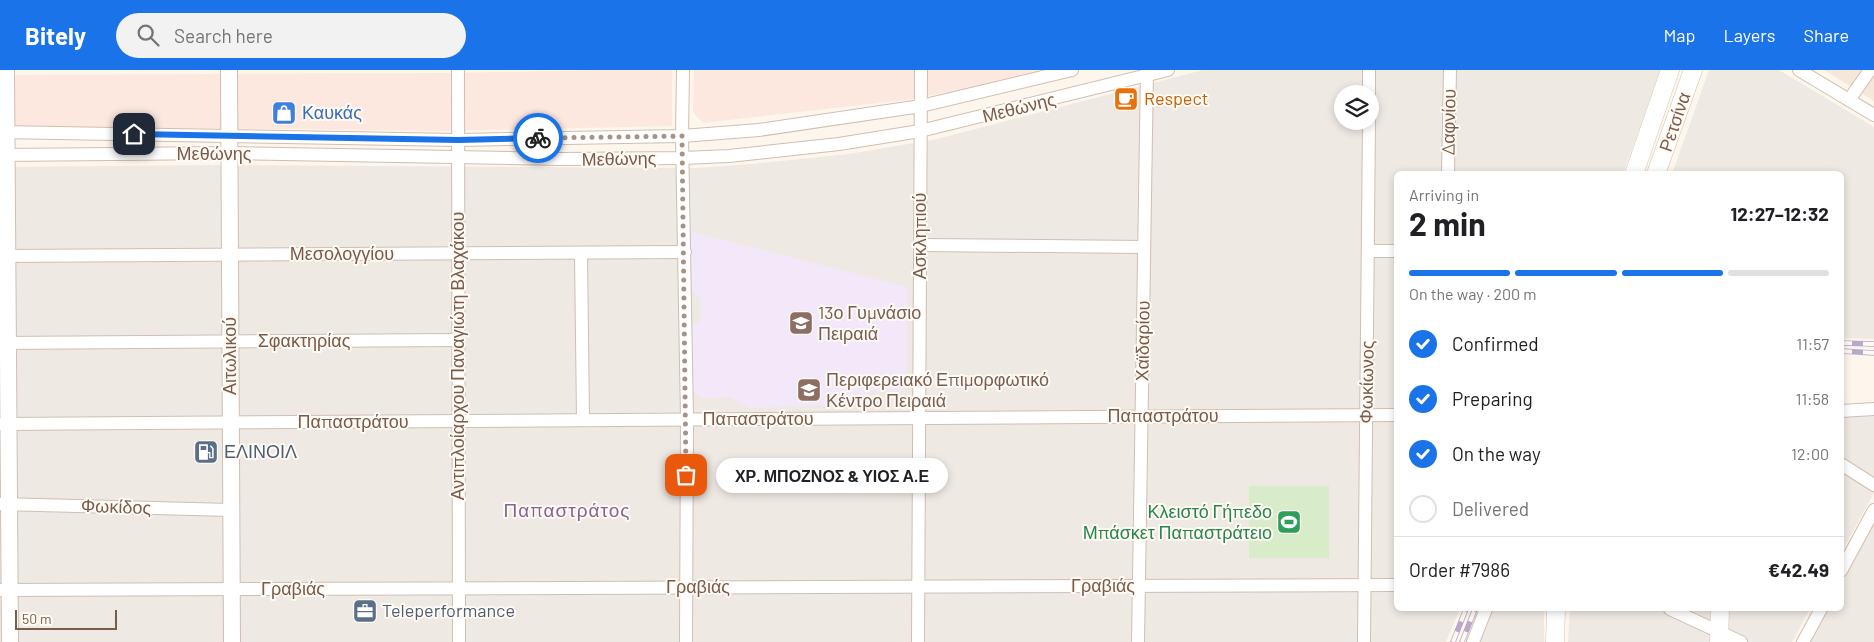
<!DOCTYPE html>
<meta charset="utf-8">
<style>
:root{--surface:#fff;--page:#f2f2f2;--text:#202124;--muted:#757577;--line:#e0e0e0;--accent:#1a73e8}
body{margin:0;font-family:Barlow,sans-serif;background:var(--page);color:var(--text);height:100vh;display:flex;flex-direction:column;font-size:19px;white-space:nowrap}
*{box-sizing:border-box;margin:0}
p{font-size:16px;color:var(--muted)}
.icon{flex:none;width:28px;height:28px;fill:none;stroke:currentColor;stroke-width:2;stroke-linecap:round;stroke-linejoin:round}
.map{position:relative;flex:1;overflow:hidden}
.sheet{position:absolute;left:1394px;top:101px;width:450px;height:440px;display:flex;flex-direction:column;background:var(--surface);border-radius:8px;box-shadow:0 2px 8px #0003}
.sheet>*{flex:none}
.buttons{position:absolute;left:1334px;top:15px;display:grid;gap:10px}
.buttons a{display:grid;place-items:center;width:45px;height:45px;border-radius:50%;background:var(--surface);box-shadow:0 2px 8px #0003;font-size:25px}
.scale{position:absolute;left:15px;bottom:12px;width:102px;box-sizing:border-box;padding-left:5px;border:2px solid #7a5c4d;border-top:0;font-size:14px;line-height:18px;white-space:nowrap;color:#7a5c4d;-webkit-text-stroke:4px #fffaf3;paint-order:stroke}
.pin{position:absolute;display:grid;place-items:center;width:42px;height:42px;color:#fff;margin:-21px;border-radius:10px;box-shadow:0 2px 8px #0006}
.courier{position:absolute;display:grid;place-items:center;width:50px;height:50px;margin:-25px;border:4px solid #1a73e8;border-radius:50%;background:#fff;color:#222;box-shadow:0 1px 6px #0007}
.bubble{position:absolute;height:35px;border-radius:18px;background:var(--surface);box-shadow:0 2px 8px #0003;font-size:16px;font-weight:700;line-height:35px;text-align:center}
.headline em{font-style:normal;font-weight:700}
.headline div{display:flex;flex-direction:column-reverse}
.headline{display:flex;align-items:center;justify-content:space-between;height:85px;padding:0 15px}
h1{font-size:32px;font-weight:700;line-height:38px}
.bar{display:grid;grid-template-columns:repeat(4,1fr);gap:8px 5px;align-content:center;height:60px;padding:0 15px}
.bar i{height:6px;border-radius:4px;background:var(--line)}
.bar .current{background:var(--accent)}
.bar p{grid-column:span 4}
.line{display:flex;align-items:center;gap:12px;padding:0 15px;border-top:1px solid var(--line)}
.line div{flex:1}
ol{padding:0 15px;list-style:none}
li{display:flex;align-items:center;gap:15px;height:55px}
li p{margin-inline-start:auto}
li .icon{padding:5px;border-radius:50%;background:var(--accent);color:#fff;stroke-width:4}
li:last-child{color:var(--muted)}
li i{width:28px;height:28px;border:2px solid var(--line);border-radius:50%}
header{display:flex;align-items:center;gap:30px;box-sizing:border-box;height:70px;padding:0 25px;background:var(--accent);color:#fff}
header strong{font-size:24px}
nav{display:flex;gap:28px;margin-inline-start:auto;font-size:18px}
.search{width:350px;height:45px;background:var(--page);display:flex;align-items:center;gap:12px;box-sizing:border-box;padding:0 18px;border-radius:28px;color:var(--muted);font-size:19px}
.map>svg:first-child{display:block}
.residential{fill:#f5e8da}
.commercial{fill:#fde8e0}
.industrial{fill:#efe9e4;fill-rule:evenodd}
.education{fill:#f3e8fa}
.green{fill:#d8ecc9}
.lines{fill:none;stroke-linecap:round;stroke-linejoin:round}
.minor-casing{stroke:#d1beb0;stroke-width:14}
.tertiary-casing{stroke:#d1beb0;stroke-width:18}
.secondary-casing{stroke:#d6c0b0;stroke-width:19}
.minor{stroke:#fff;stroke-width:12}
.tertiary{stroke:#fff;stroke-width:16}
.secondary{stroke:#fff;stroke-width:18}
.rail-casing{stroke:#b9a8c9;stroke-width:5.5}
.rail{stroke:#fffaf3;stroke-width:4;stroke-dasharray:11;stroke-linecap:butt}
.done{stroke:#a89285;stroke-width:5;stroke-dasharray:0 9}
.route{stroke:#1a73e8;stroke-width:6}
.labels{text-anchor:middle;stroke-width:4;stroke-linejoin:round;paint-order:stroke}
.food-label{font-size:18px;fill:#c56008;stroke:#fffaf3;text-anchor:start}
.street-label{font-size:18px;fill:#7a5c4d;stroke:#fffaf3}
.shop-label{font-size:18px;fill:#366cbe;stroke:#fffaf3;text-anchor:start}
.education-label{font-size:18px;fill:#785e54;stroke:#fffaf3;text-anchor:start}
.service-label{font-size:18px;fill:#4e5e75;stroke:#fffaf3;text-anchor:start}
.leisure-label{font-size:18px;fill:#27864d;stroke:#fffaf3;text-anchor:end}
.neighbourhood-label{font-size:19px;letter-spacing:1px;fill:#846695;stroke:#fffaf3}
</style>
<header>
<strong>Bitely</strong>
<div class="search"><svg class="icon" aria-label="search" viewBox="0 0 24 24"><circle cx="10" cy="10" r="6"/><path d="M15 15l6 6"/></svg>Search here</div>
<nav><a>Map</a><a>Layers</a><a>Share</a></nav>
</header>
<div class="map">
<svg width="1874" height="572" viewBox="0 0 1874 572">
<rect width="100%" height="100%" fill="#fdf6ec"/>
<!-- residential -->
<polygon class="residential" points="1824,0 1874,0 1874,31"/>
<!-- commercial -->
<g class="commercial">
<polygon points="604,0 672,0 672,56 445,61 0,56 0,5 451,3"/>
<polygon points="694,0 1048,0 1014,10 905,30 703,53 693,42"/>
</g>
<!-- industrial -->
<g class="industrial">
<path d="M1203,0H1660L1623,104H1396V539H1460L1446,572H0V97L221,95L696,98L751,94L849,84L937,69ZM1342,24H1370V51H1342Z"/>
<polygon points="1709,0 1779,0 1874,57 1874,269 1841,268 1841,104 1672,104"/>
<polygon points="1874,344 1874,423 1841,483 1841,346"/>
<polygon points="1874,454 1874,572 1810,572 1828,539 1841,539 1841,514"/>
<polygon points="1492,539 1544,539 1544,572 1479,572"/>
<polygon points="1570,539 1810,539 1792,572 1568,572"/>
</g>
<!-- education -->
<polygon class="education" points="691,162 907,217 906,315 899,321 870,321 866,325 854,324 847,334 749,338 730,327 703,328 692,321 692,257 700,250 701,229 692,222"/>
<!-- green -->
<rect class="green" x="1249" y="416" width="80" height="72"/>
<g class="lines">
<defs>
<g id="minor">
<polyline points="458,0 459,572"/>
<polyline points="683,0 682,66 687,349 686,572"/>
<polyline points="1799,0 1874,45"/>
<polyline points="1369,24 1369,0"/>
<polyline points="1849,30 1870,0"/>
<polyline points="0,62 458,70 682,66 759,60 921,36 1072,0"/>
<polyline points="0,85 229,83 562,89 683,88 729,86 839,74 920,61 1168,0"/>
<polyline points="1448,104 1450,0"/>
<polyline points="920,175 1144,177"/>
<polyline points="1368,181 1396,181"/>
<polyline points="581,183 583,350"/>
<polyline points="0,186 685,182"/>
<polyline points="0,273 458,270"/>
<polyline points="1841,341 1874,339"/>
<polyline points="0,354 1396,345"/>
<polyline points="1841,394 1874,415"/>
<polyline points="0,434 231,440"/>
<polyline points="1841,501 1874,440"/>
<polyline points="0,520 1396,515"/>
<polyline points="1670,539 1741,572"/>
<polyline points="918,572 921,0"/>
<polyline points="1138,572 1147,0"/>
<polyline points="1364,572 1369,51"/>
<polyline points="1473,572 1486,539"/>
<polyline points="1803,572 1821,539"/>
</g>
<g id="tertiary">
<polyline points="6,0 10,572"/>
<polyline points="229,0 232,572"/>
</g>
<g id="secondary">
<polyline points="1634,104 1670,0"/>
<polyline points="1656,104 1693,0"/>
<polyline points="1555,572 1556,539"/>
<polyline points="1719,572 1720,539"/>
</g>
</defs>
<!-- minor casing -->
<use href="#minor" class="minor-casing"/>
<!-- tertiary casing -->
<use href="#tertiary" class="tertiary-casing"/>
<!-- secondary casing -->
<use href="#secondary" class="secondary-casing"/>
<!-- minor -->
<use href="#minor" class="minor"/>
<!-- tertiary -->
<use href="#tertiary" class="tertiary"/>
<!-- secondary -->
<use href="#secondary" class="secondary"/>
<defs>
<g id="rail">
<polyline points="1841,273 1874,274"/>
<polyline points="1841,281 1874,283"/>
<polyline points="1453,572 1466,539"/>
<polyline points="1462,572 1475,539"/>
</g>
</defs>
<!-- rail casing -->
<use href="#rail" class="rail-casing"/>
<!-- rail -->
<use href="#rail" class="rail"/>
</g>
<g class="lines">
<!-- done -->
<polyline class="done" points="538,68 682,66 686,405"/>
<!-- route -->
<polyline class="route" points="134,64 458,70 538,68"/>
</g>
<!-- icons -->
<defs>
<symbol id="cafe-square" viewBox="-11 -11 22 22"><rect x="-9" y="-9" width="18" height="18" rx="4" fill="#e8710a" stroke="#fffaf3"/><path d="M-5.5-4.5H6V0H3Q3 3.5 0 3.5H-2.5Q-5.5 3.5-5.5 0ZM3-3.2v2h1.7v-2ZM-6 4.5H4V6H-6Z" fill="#fff"/></symbol>
<symbol id="shop-square" viewBox="-11 -11 22 22"><rect x="-9" y="-9" width="18" height="18" rx="4" fill="#3f7fe0" stroke="#fffaf3"/><path d="M-5-2.5h2.3a2.7 3.5 0 0 1 5.4 0H5L5.5 6h-11ZM-1.5-2.5h3a1.5 2.3 0 0 0-3 0Z" fill="#fff"/></symbol>
<symbol id="school-square" viewBox="-11 -11 22 22"><rect x="-9" y="-9" width="18" height="18" rx="4" fill="#8d6e63" stroke="#fffaf3"/><path d="M0-5L7-2L0 1L-7-2ZM-4 1L0 2.5L4 1V4Q0 6-4 4Z" fill="#fff"/></symbol>
<symbol id="fuel-square" viewBox="-11 -11 22 22"><rect x="-9" y="-9" width="18" height="18" rx="4" fill="#5c6f8a" stroke="#fffaf3"/><path d="M-5.5-6h7V0h2V4h1.3V-2.5L3-4.5l.8-.8L6-3V5H2.5V1h-1V6h-7ZM-4.2-4.7v3.2H.2V-4.7Z" fill="#fff"/></symbol>
<symbol id="stadium-square" viewBox="-11 -11 22 22"><rect x="-9" y="-9" width="18" height="18" rx="4" fill="#2e9e5b" stroke="#fffaf3"/><path d="M0-5a6.5 5 0 1 0 0 10a6.5 5 0 1 0 0-10ZM-3.5-1.8h7v3.6h-7Z" fill="#fff"/></symbol>
<symbol id="office-square" viewBox="-11 -11 22 22"><rect x="-9" y="-9" width="18" height="18" rx="4" fill="#5c6f8a" stroke="#fffaf3"/><path d="M-6-3h4V-5.5h4V-3h4V5H-6ZM-1-4.5V-3h2v-1.5ZM-6 0V1H6V0Z" fill="#fff"/></symbol>
</defs>
<g fill-rule="evenodd">
<use href="#cafe-square" x="1112" y="15" width="28" height="28"/>
<use href="#shop-square" x="270" y="29" width="28" height="28"/>
<use href="#school-square" x="787" y="239" width="28" height="28"/>
<use href="#school-square" x="795" y="306" width="28" height="28"/>
<use href="#fuel-square" x="192" y="368" width="28" height="28"/>
<use href="#stadium-square" x="1275" y="438" width="28" height="28"/>
<use href="#office-square" x="351" y="527" width="28" height="28"/>
</g>
<g class="labels">
<!-- food labels -->
<g class="food-label">
<text x="1144" y="35">Respect</text>
</g>
<!-- street labels -->
<g class="street-label">
<text transform="translate(1019 38) rotate(-14)" y="6">Μεθώνης</text>
<text transform="translate(1449 52) rotate(-89)" y="6">Δαφνίου</text>
<text transform="translate(1675 52) rotate(-71)" y="6">Ρετσίνα</text>
<text x="214" y="90">Μεθώνης</text>
<text transform="translate(619 89) rotate(-1)" y="6">Μεθώνης</text>
<text transform="translate(920 166) rotate(-90)" y="6">Ασκληπιού</text>
<text x="342" y="190">Μεσολογγίου</text>
<text x="304" y="277">Σφακτηρίας</text>
<text transform="translate(1143 271) rotate(-89)" y="6">Χαϊδαρίου</text>
<text transform="translate(230 286) rotate(-90)" y="6">Αιτωλικού</text>
<text transform="translate(458 286) rotate(-90)" y="6">Αντιπλοίαρχου Παναγιώτη Βλαχάκου</text>
<text transform="translate(1367 312) rotate(-89)" y="6">Φωκίωνος</text>
<text x="1163" y="352">Παπαστράτου</text>
<text x="758" y="355">Παπαστράτου</text>
<text x="353" y="358">Παπαστράτου</text>
<text transform="translate(116 437) rotate(2)" y="6">Φωκίδος</text>
<text x="1103" y="522">Γραβιάς</text>
<text x="698" y="523">Γραβιάς</text>
<text x="293" y="525">Γραβιάς</text>
</g>
<!-- shop labels -->
<g class="shop-label">
<text x="302" y="49">Καυκάς</text>
</g>
<!-- education labels -->
<g class="education-label">
<text x="818" y="249">13ο Γυμνάσιο<tspan x="818" dy="21">Πειραιά</tspan></text>
<text x="826" y="316">Περιφερειακό Επιμορφωτικό<tspan x="826" dy="21">Κέντρο Πειραιά</tspan></text>
</g>
<!-- service labels -->
<g class="service-label">
<text x="224" y="388">ΕΛΙΝΟΙΛ</text>
<text x="382" y="547">Teleperformance</text>
</g>
<!-- leisure labels -->
<g class="leisure-label">
<text x="1272" y="448">Κλειστό Γήπεδο<tspan x="1272" dy="21">Μπάσκετ Παπαστράτειο</tspan></text>
</g>
<!-- neighbourhood labels -->
<g class="neighbourhood-label">
<text x="567" y="447">Παπαστράτος</text>
</g>
</g>
</svg>
<div class="buttons">
<a><svg class="icon" aria-label="layers" viewBox="0 0 24 24"><path d="M12 4l9 5-9 5-9-5zM3 14l9 5 9-5"/></svg></a>
</div>
<div class="scale">50 m</div>
<div class="pin" style="left:686px;top:405px;background:#ea580c"><svg class="icon" aria-label="bag" viewBox="0 0 24 24"><path d="M5 8h14l-1 12H6zM9 8a3 3 0 0 1 6 0"/></svg></div>
<div class="pin" style="left:134px;top:64px;background:#1f2937"><svg class="icon" aria-label="home" viewBox="0 0 24 24"><path d="M3 11l9-7 9 7M6 9v11h12V9"/></svg></div>
<div class="courier" style="left:538px;top:68px"><svg class="icon" aria-label="bike" viewBox="0 0 24 24"><circle cx="6" cy="16" r="4"/><circle cx="18" cy="16" r="4"/><path d="M6 16l4-8h5l3 8M10 8l3 8H6M13 5h3"/></svg></div>
<div class="bubble" style="left:716px;top:388px;width:232px">ΧΡ. ΜΠΟΖΝΟΣ &amp; ΥΙΟΣ Α.Ε</div>
<section class="sheet">
<div class="headline"><div><h1>2 min</h1><p>Arriving in</p></div><em>12:27–12:32</em></div>
<div class="bar"><i class="current"></i><i class="current"></i><i class="current"></i><i></i><p>On the way · 200 m</p></div>
<ol>
<li><svg class="icon" aria-label="check" viewBox="0 0 24 24"><path d="M5 12l5 5 9-10"/></svg>Confirmed<p>11:57</p></li>
<li><svg class="icon" aria-label="check" viewBox="0 0 24 24"><path d="M5 12l5 5 9-10"/></svg>Preparing<p>11:58</p></li>
<li><svg class="icon" aria-label="check" viewBox="0 0 24 24"><path d="M5 12l5 5 9-10"/></svg>On the way<p>12:00</p></li>
<li><i></i>Delivered</li>
</ol>
<div class="line" style="height:65px"><div>Order #7986</div><b>€42.49</b></div>
</section>
</div>
